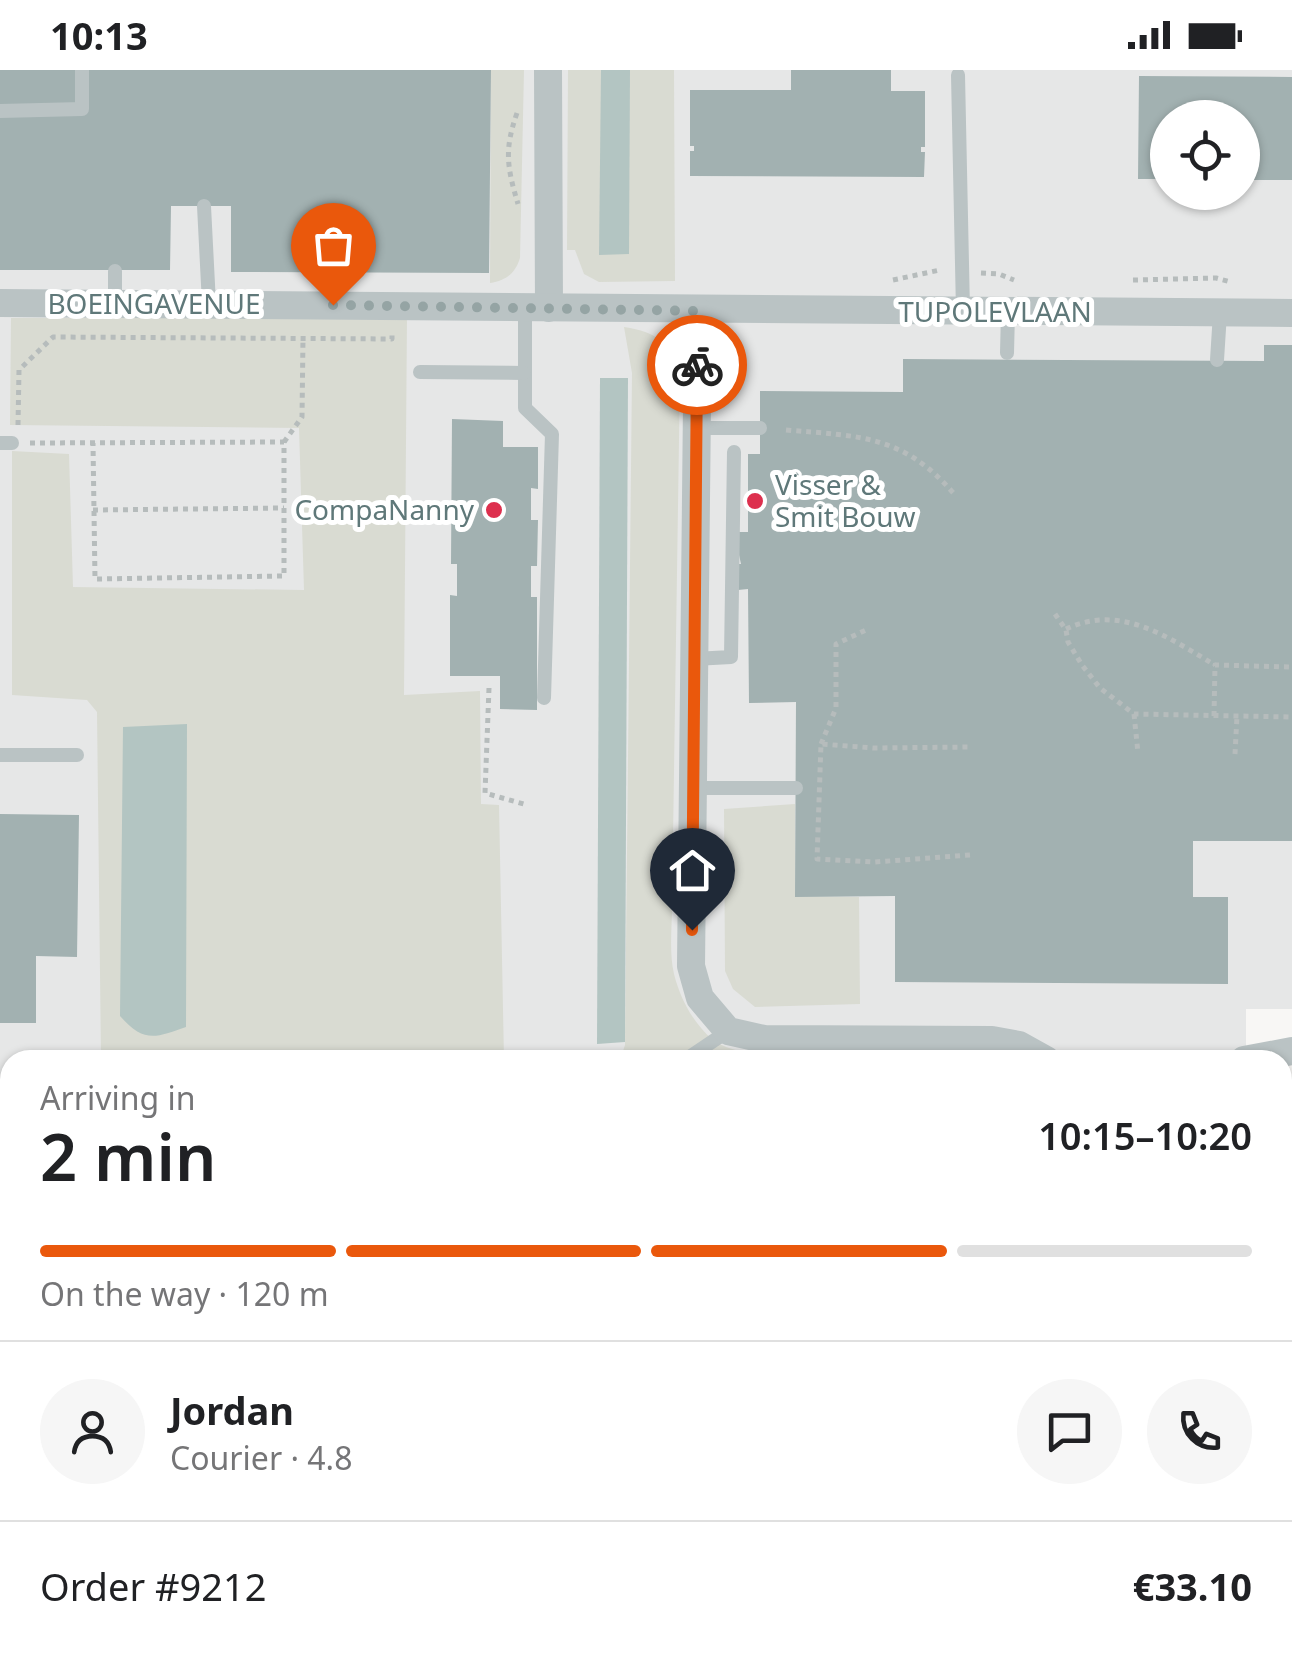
<!DOCTYPE html>
<meta charset="utf-8">
<style>
:root{--surface:#fff;--page:#f6f6f6;--text:#202124;--muted:#757577;--line:#e0e0e0;--accent:#ea580c}
body{margin:0;font-family:"Noto Sans",sans-serif;background:var(--page);color:var(--text);height:100vh;display:flex;flex-direction:column;font-size:38px;white-space:nowrap}
*{box-sizing:border-box;margin:0}
p{font-size:32px;color:var(--muted)}
.icon{flex:none;width:55px;height:55px;fill:none;stroke:currentColor;stroke-width:2;stroke-linecap:round;stroke-linejoin:round}
.map{position:relative;flex:1;overflow:hidden}
.sheet{position:absolute;left:0px;top:980px;width:1292px;height:622px;display:flex;flex-direction:column;background:var(--surface);border-radius:30px 30px 0 0;box-shadow:0 2px 8px #0004}
.sheet>*{flex:none}
.buttons{position:absolute;left:1150px;top:30px;display:grid;gap:20px}
.buttons a{display:grid;place-items:center;width:110px;height:110px;border-radius:50%;background:var(--surface);box-shadow:0 2px 8px #0004;font-size:50px}
.pin{position:absolute;display:grid;place-items:center;width:85px;height:85px;color:#fff;margin:-102px -42px;border-radius:50% 50% 50% 0;rotate:-45deg;box-shadow:0 0 10px #0007}
.pin .icon{rotate:45deg}
.courier{position:absolute;display:grid;place-items:center;width:100px;height:100px;margin:-50px;border:8px solid #ea580c;border-radius:50%;background:#fff;color:#222;box-shadow:0 2px 12px #0007}
.head em{font-style:normal;font-weight:600}
.head div{display:flex;flex-direction:column-reverse}
.head{display:flex;align-items:center;justify-content:space-between;height:170px;padding:0 40px}
h1{font-size:65px;font-weight:600;line-height:75px}
.bar{display:grid;grid-template-columns:repeat(4,1fr);gap:15px 10px;align-content:center;height:120px;padding:0 40px}
.bar i{height:12px;border-radius:8px;background:var(--line)}
.bar .active{background:var(--accent)}
.bar p{grid-column:span 4}
.line{display:flex;align-items:center;gap:25px;padding:0 40px;border-top:2px solid var(--line)}
.line div{flex:1}
.round{display:grid;place-items:center;flex:none;width:105px;height:105px;border-radius:52px;background:var(--page)}
.status{display:flex;justify-content:space-between;align-items:center;height:70px;padding:0 50px;background:var(--surface);direction:ltr}
.status svg{height:28px;fill:currentColor}
.map>svg:first-child{display:block}
.built{fill:#e6e7e7;fill-rule:evenodd}
.green{fill:#d9dbd2}
.water{fill:#b3c5c2}
.lines{fill:none;stroke-linecap:round;stroke-linejoin:round}
.stream{stroke:#b3c5c2;stroke-width:9}
.building{fill:#a2b1b1}
.path{stroke:#b6bcbc;stroke-width:5;stroke-dasharray:5 5;stroke-linecap:butt}
.lane{stroke:#bac3c4;stroke-width:14}
.street{stroke:#bac3c4;stroke-width:28}
.done{stroke:#95a4a4;stroke-width:10;stroke-dasharray:0 18}
.route{stroke:#ea580c;stroke-width:12}
.poi-dot{fill:#dd304e;stroke:#fff;stroke-width:4}
.labels{text-anchor:middle;stroke-width:10;stroke-linejoin:round;paint-order:stroke}
.street-label{font-size:28px;fill:#5f7879;stroke:#fff}
.poi-label{font-size:28px;fill:#5f7879;stroke:#fff;text-anchor:start}
</style>
<div class="status"><b>10:13</b><svg viewBox="0 0 49 12"><path d="M0 12V9h3v3zM5 12V6h3v6zM10 12V3h3v9zM15 12V0h3v12zM26 1h20v11H26zM47 4h2v5h-2z"/></svg></div>
<div class="map">
<svg width="1292" height="1602" viewBox="0 0 1292 1602">
<rect width="100%" height="100%" fill="#f8f7f5"/>
<!-- built -->
<path class="built" d="M0,0H1292V939H1246V990H10V1592L1218,1593L1212,1602H0ZM1168,48H1242V122H1168Z"/>
<!-- green -->
<g class="green">
<path d="M491,0H524L520,188C515,204 506,210 490,213Z"/>
<polygon points="568,0 674,0 675,211 599,212 584,204 575,180 567,180"/>
<polygon points="407,247 404,625 480,621 481,734 499,735 504,990 101,990 97,642 87,630 12,625 12,381 69,384 73,517 304,520 299,358 10,355 11,248"/>
<path d="M624,257C658,262 667,272 680,303L672,835C672,857 669,883 674,904C680,928 693,953 712,969C746,998 884,986 931,986L928,990H620L625,975L632,303Z"/>
<polygon points="795,734 795,826 859,827 860,934 755,937 733,919 725,901 724,739"/>
<polygon points="1292,1473 1292,1573 1283,1602 1251,1602 1254,1593 1282,1592 1283,1501"/>
</g>
<!-- water -->
<g class="water">
<polygon points="601,0 630,0 629,184 599,185"/>
<polygon points="600,308 628,308 625,972 597,974"/>
<path d="M187,654L186,957C155,968 144,973 120,946L123,657Z"/>
<polygon points="1292,1072 1292,1473 1283,1501 1282,1073"/>
</g>
<g class="lines">
<!-- stream -->
<polyline class="stream" points="1251,1602 1254,1592"/>
</g>
<!-- building -->
<g class="building">
<polygon points="0,0 491,0 489,203 231,202 231,136 171,136 170,200 0,200"/>
<polygon points="791,0 891,0 891,21 925,21 925,77 921,77 921,82 925,82 924,107 690,106 690,81 694,81 694,76 690,76 690,20 791,20"/>
<polygon points="1139,6 1292,7 1292,110 1242,110 1242,48 1168,48 1168,109 1138,109"/>
<polygon points="1264,275 1292,275 1292,771 1193,771 1193,827 1228,827 1228,914 895,912 895,826 795,827 796,632 749,633 748,519 738,520 738,494 741,494 734,462 748,462 748,384 760,384 760,321 903,322 903,289 1264,291"/>
<polygon points="452,349 503,351 503,377 538,377 538,419 531,418 531,450 538,450 537,496 531,496 531,527 537,527 537,640 500,639 500,606 450,606 450,525 457,526 457,494 451,494"/>
<polygon points="0,744 79,745 77,887 36,886 36,953 0,953"/>
<rect x="655" y="1592" width="349" height="10"/>
<polygon points="1100,1592 1171,1592 1170,1602 1100,1602"/>
</g>
<g class="lines">
<!-- path -->
<g class="path">
<path d="M517,43C504,80 507,97 518,134"/>
<polyline points="981,203 999,204 1014,210"/>
<polyline points="893,210 940,200"/>
<polyline points="1133,210 1216,208 1231,212"/>
<polyline points="18,355 19,300 53,267 392,269 392,261"/>
<path d="M786,360C860,366 904,365 955,425"/>
<polyline points="284,372 302,347 303,268"/>
<polyline points="30,373 284,372 284,506 95,509 93,373"/>
<polyline points="93,440 284,438"/>
<polyline points="1055,544 1066,560 1068,572 1082,595 1100,618 1134,644 1292,647"/>
<path d="M1066,559C1121,533 1169,568 1215,595"/>
<polyline points="489,618 485,723 527,735"/>
<polyline points="1134,644 1138,683"/>
<polyline points="1214,646 1215,595 1292,597"/>
<polyline points="821,674 836,638 836,574 866,560"/>
<polyline points="1235,684 1237,646"/>
<polyline points="970,785 875,792 817,789 821,674 874,678 972,677"/>
<polyline points="1007,1602 1007,1592"/>
<polyline points="1096,1602 1096,1592"/>
</g>
<!-- lane -->
<g class="lane">
<polyline points="958,5 963,241"/>
<polyline points="0,41 82,39 82,0"/>
<polyline points="204,136 209,234"/>
<polyline points="115,201 115,234"/>
<polyline points="525,236 525,338 552,364 544,628"/>
<polyline points="1007,283 1008,242"/>
<polyline points="1217,290 1220,243"/>
<polyline points="420,302 524,303"/>
<polyline points="696,358 760,358"/>
<polyline points="0,373 12,373"/>
<polyline points="694,589 731,587 734,382"/>
<polyline points="0,685 77,685"/>
<polyline points="692,718 796,718"/>
<polyline points="685,990 728,961"/>
<polyline points="0,1093 10,1093"/>
<polyline points="0,1545 10,1545"/>
<polyline points="548,1602 548,1592"/>
</g>
<!-- street -->
<g class="street">
<polyline points="548,0 549,238"/>
<polyline points="0,233 1292,243"/>
<polyline points="698,241 691,896 700,928 728,961 764,969 992,970 1019,975 1046,990"/>
<polyline points="1244,990 1292,981"/>
<polyline points="1057,1602 1057,1592"/>
</g>
</g>
<g class="lines">
<!-- done -->
<polyline class="done" points="333,235 698,241 697,295"/>
<!-- route -->
<polyline class="route" points="692,860 697,295"/>
</g>
<!-- markers -->
<g class="poi-dot">
<circle cx="755" cy="431" r="10"/>
<circle cx="494" cy="440" r="10"/>
</g>
<g class="labels">
<!-- street labels -->
<g class="street-label">
<text x="154" y="244">BOEINGAVENUE</text>
<text x="995" y="252">TUPOLEVLAAN</text>
</g>
<!-- poi labels -->
<g class="poi-label">
<text x="775" y="425">Visser &amp;<tspan x="775" dy="32">Smit Bouw</tspan></text>
<text x="474" y="450" text-anchor="end">CompaNanny</text>
</g>
</g>
</svg>
<div class="buttons">
<a><svg class="icon" aria-label="locate" viewBox="0 0 24 24"><circle cx="12" cy="12" r="6"/><path d="M12 2v4M12 18v4M2 12h4M18 12h4"/></svg></a>
</div>
<div class="pin" style="left:333px;top:235px;background:#ea580c"><svg class="icon" aria-label="bag" viewBox="0 0 24 24"><path d="M5 8h14l-1 12H6zM9 8a3 3 0 0 1 6 0"/></svg></div>
<div class="pin" style="left:692px;top:860px;background:#1f2937"><svg class="icon" aria-label="home" viewBox="0 0 24 24"><path d="M3 11l9-7 9 7M6 9v11h12V9"/></svg></div>
<div class="courier" style="left:697px;top:295px"><svg class="icon" aria-label="bike" viewBox="0 0 24 24"><circle cx="6" cy="16" r="4"/><circle cx="18" cy="16" r="4"/><path d="M6 16l4-8h5l3 8M10 8l3 8H6M13 5h3"/></svg></div>
<section class="sheet">
<div class="head"><div><h1>2 min</h1><p>Arriving in</p></div><em>10:15–10:20</em></div>
<div class="bar"><i class="active"></i><i class="active"></i><i class="active"></i><i></i><p>On the way · 120 m</p></div>
<div class="line" style="height:180px"><a class="round"><svg class="icon" aria-label="person" viewBox="0 0 24 24"><circle cx="12" cy="8" r="4"/><path d="M4 21q1-7 8-7t8 7"/></svg></a><div><b>Jordan</b><p>Courier · 4.8</p></div><a class="round"><svg class="icon" aria-label="chat" viewBox="0 0 24 24"><path d="M4 5h16v11H9l-5 4z"/></svg></a><a class="round"><svg class="icon" aria-label="phone" viewBox="0 0 24 24"><path d="M5 4h4l2 5-3 2q2 4 5 5l2-3 5 2v4C11 20 4 13 5 4z"/></svg></a></div>
<div class="line" style="height:130px"><div>Order #9212</div><b>€33.10</b></div>
</section>
</div>
